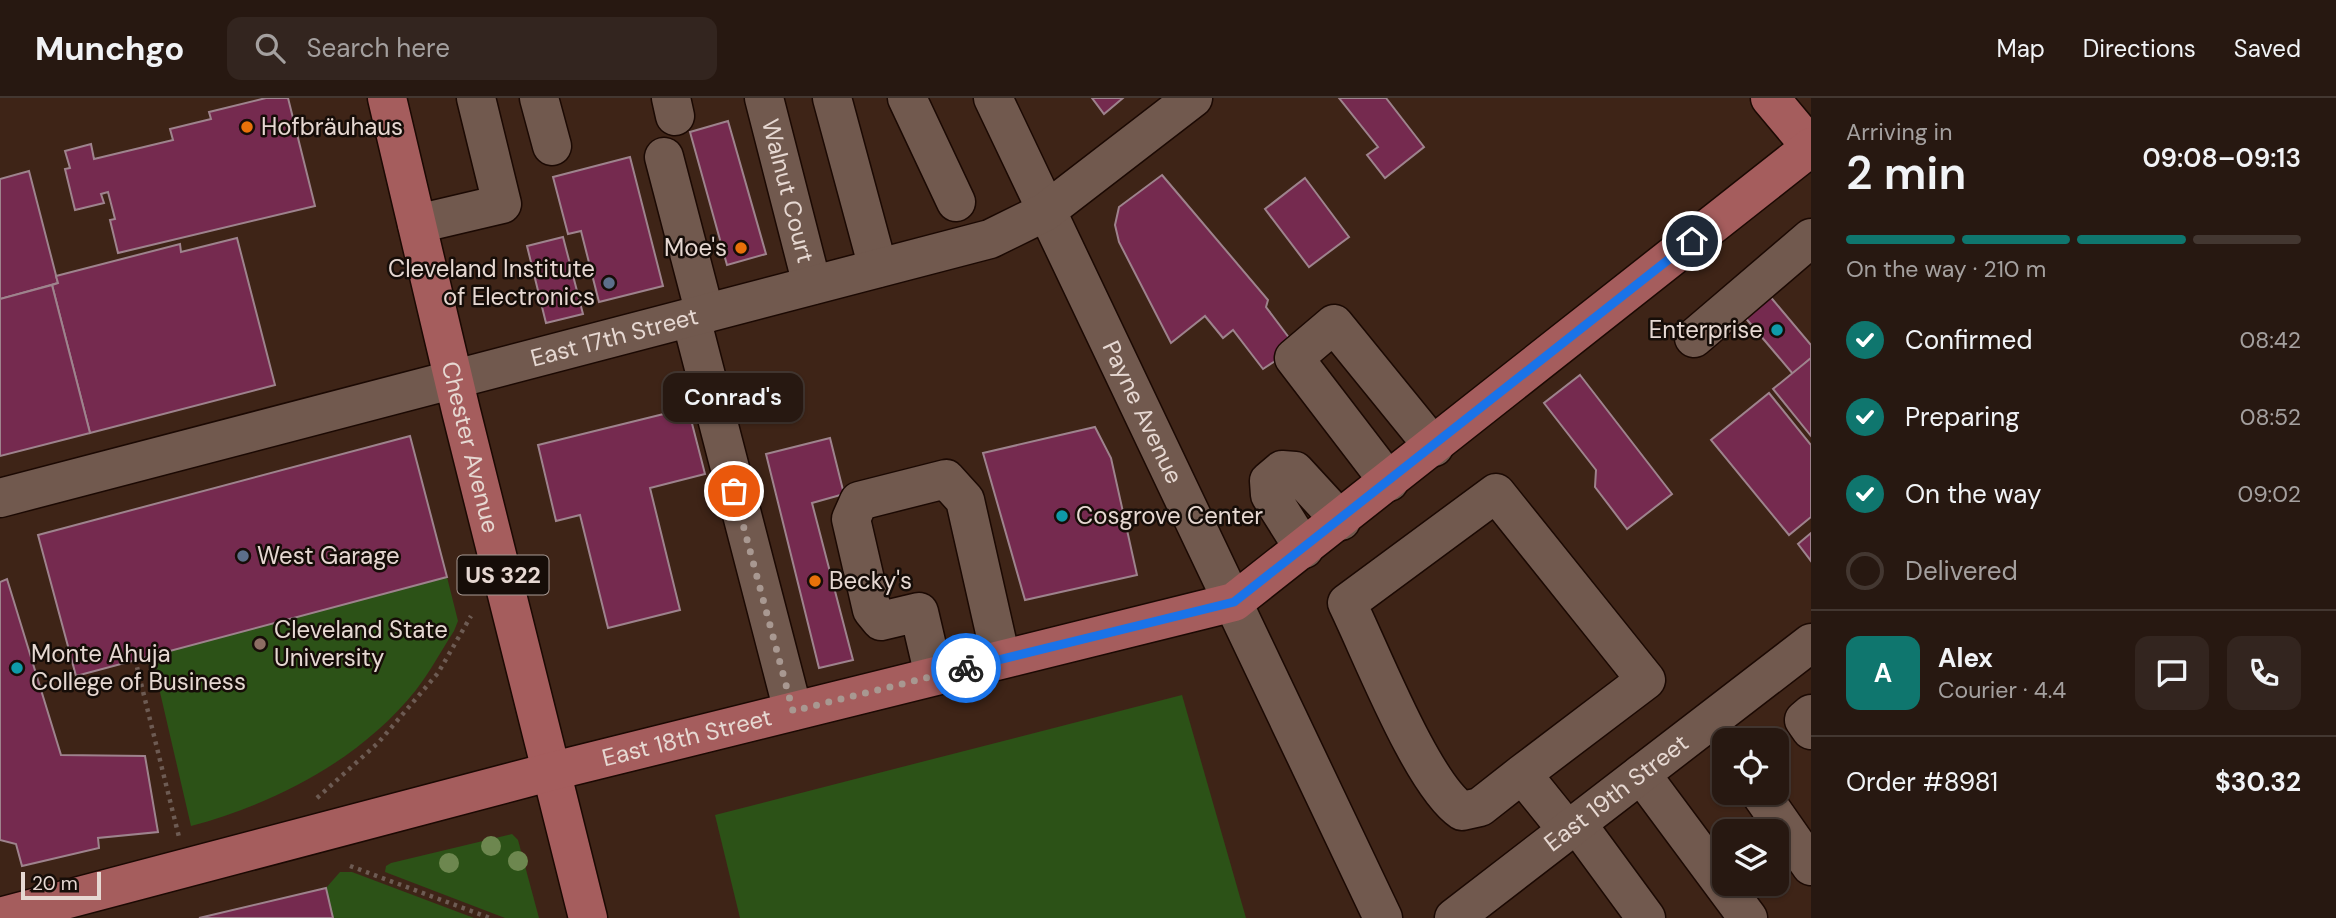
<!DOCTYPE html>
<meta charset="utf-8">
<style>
:root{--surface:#271811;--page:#33251f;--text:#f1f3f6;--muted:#a4a09f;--line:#433731;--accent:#0f766e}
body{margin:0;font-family:"DM Sans",sans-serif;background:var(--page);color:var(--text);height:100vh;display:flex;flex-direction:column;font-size:26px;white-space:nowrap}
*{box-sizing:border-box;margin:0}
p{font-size:23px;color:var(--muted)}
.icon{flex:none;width:38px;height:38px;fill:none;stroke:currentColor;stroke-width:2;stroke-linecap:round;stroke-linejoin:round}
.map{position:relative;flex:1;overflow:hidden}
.side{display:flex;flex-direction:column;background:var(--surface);width:525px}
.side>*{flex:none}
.controls{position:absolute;left:1712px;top:630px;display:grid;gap:14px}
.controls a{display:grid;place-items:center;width:77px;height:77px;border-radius:14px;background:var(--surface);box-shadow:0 2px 5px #0004,0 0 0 2px var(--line);font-size:35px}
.scale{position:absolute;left:21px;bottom:18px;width:80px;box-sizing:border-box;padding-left:7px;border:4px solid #e6d8d2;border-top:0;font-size:19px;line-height:24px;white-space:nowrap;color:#e6d8d2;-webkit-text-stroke:5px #160d08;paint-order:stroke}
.pin{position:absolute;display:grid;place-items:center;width:60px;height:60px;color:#fff;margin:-30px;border:4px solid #fff;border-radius:50%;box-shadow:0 2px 7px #0007}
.courier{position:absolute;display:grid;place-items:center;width:70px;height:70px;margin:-35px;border:5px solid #1a73e8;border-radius:50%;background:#fff;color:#222;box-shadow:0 2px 9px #0007}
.bubble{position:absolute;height:49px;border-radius:14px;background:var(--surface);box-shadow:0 2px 5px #0004,0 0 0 2px var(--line);font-size:23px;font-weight:600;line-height:49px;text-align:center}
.overview em{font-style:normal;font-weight:600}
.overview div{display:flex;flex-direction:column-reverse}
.overview{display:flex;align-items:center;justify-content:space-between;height:119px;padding:0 35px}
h1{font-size:46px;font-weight:600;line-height:52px}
.bar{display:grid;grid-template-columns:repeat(4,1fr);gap:10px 7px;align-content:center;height:84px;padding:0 35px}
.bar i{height:9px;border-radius:5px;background:var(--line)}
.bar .current{background:var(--accent)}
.bar p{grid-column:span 4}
.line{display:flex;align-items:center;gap:18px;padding:0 35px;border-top:2px solid var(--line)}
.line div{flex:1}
.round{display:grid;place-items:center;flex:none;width:74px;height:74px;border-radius:14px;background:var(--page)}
ol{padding:0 35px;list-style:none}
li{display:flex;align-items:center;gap:21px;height:77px}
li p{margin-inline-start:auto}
li .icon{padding:7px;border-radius:50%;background:var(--accent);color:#fff;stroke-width:4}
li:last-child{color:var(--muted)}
li i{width:38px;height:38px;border:4px solid var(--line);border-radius:50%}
header{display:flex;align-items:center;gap:42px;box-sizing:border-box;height:98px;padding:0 35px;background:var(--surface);border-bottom:2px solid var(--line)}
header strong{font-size:33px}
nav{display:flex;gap:38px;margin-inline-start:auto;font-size:24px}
.search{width:490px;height:63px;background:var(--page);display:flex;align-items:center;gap:18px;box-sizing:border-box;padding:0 24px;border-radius:14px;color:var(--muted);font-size:26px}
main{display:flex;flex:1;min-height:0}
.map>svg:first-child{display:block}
.built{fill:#3e2417;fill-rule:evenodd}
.green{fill:#2c5217}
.building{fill:#752a4f;stroke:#9e838d;stroke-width:2}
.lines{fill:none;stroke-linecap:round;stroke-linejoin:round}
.minor-casing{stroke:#1b0903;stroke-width:41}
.major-casing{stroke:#1b0903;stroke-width:41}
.path{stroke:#6d5b53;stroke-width:4.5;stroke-dasharray:3.5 5;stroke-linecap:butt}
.minor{stroke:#71594e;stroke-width:38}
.major{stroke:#a55d5d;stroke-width:38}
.tree{fill:#6d874f}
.done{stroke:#a89891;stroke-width:7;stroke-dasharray:0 12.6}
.route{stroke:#1a73e8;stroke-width:9}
.food-dot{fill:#e8710a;stroke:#160d08;stroke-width:2.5}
.service-dot{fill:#5c6f8a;stroke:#160d08;stroke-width:2.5}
.culture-dot{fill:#0f9aa8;stroke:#160d08;stroke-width:2.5}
.education-dot{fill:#8d6e63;stroke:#160d08;stroke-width:2.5}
.labels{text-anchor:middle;stroke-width:5;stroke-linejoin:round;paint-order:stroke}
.shield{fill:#160d08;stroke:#a89b95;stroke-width:2}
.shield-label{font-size:23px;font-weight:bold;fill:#e6d8d2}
.poi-label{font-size:24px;fill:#e6d8d2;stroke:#160d08;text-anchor:start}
.street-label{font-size:24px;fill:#e6d8d2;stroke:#160d08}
</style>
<header>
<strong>Munchgo</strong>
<div class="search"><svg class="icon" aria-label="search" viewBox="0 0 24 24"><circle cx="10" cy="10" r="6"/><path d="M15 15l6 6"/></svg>Search here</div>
<nav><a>Map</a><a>Directions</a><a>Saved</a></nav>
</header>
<main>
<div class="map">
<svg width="1811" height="820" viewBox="0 0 1811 820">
<rect width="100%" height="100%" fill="#342017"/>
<!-- built -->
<path class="built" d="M0,0H1811V820H0ZM1724,642H1776V695H1724ZM1724,733H1776V786H1724Z"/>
<!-- green -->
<g class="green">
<path d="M447,479L458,523L454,533C441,553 430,574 416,592C360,662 276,705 191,728L156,577L144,560Z"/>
<polygon points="1182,597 1246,820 740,820 715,717"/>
<polygon points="512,736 518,742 539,820 505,820 385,774 386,768 391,765"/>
<polygon points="340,774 352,774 474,820 333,820 326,790"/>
</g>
<!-- building -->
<g class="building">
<polygon points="266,0 288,0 315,108 118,155 110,122 115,121 108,94 101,96 104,105 75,112 65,71 70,70 65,53 91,46 94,61 173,42 170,31 211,21 209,14"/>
<polygon points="1092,0 1123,0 1104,16"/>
<polygon points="1339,0 1386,0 1424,49 1385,80 1367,57 1378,49"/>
<polygon points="728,23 766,156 727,167 690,34"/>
<polygon points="630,59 663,188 599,204 581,133 568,136 553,79"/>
<polygon points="29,73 58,185 0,201 0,81"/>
<polygon points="1162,77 1268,202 1266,209 1296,249 1263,271 1233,232 1223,240 1205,218 1171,245 1119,144 1115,127 1119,109"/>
<polygon points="1305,80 1349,139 1309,169 1265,111"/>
<polygon points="563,139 583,216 546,225 527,148"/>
<polygon points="237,140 275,287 90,335 52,187 58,185 56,178 180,146 181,154"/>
<polygon points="52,187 90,335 0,358 0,201"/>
<polygon points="1768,196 1811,247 1811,260 1793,276 1743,217"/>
<polygon points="1811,260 1811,338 1773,291"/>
<polygon points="1580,277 1672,396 1627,431 1595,389 1596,372 1544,305"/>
<polygon points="1769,295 1811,347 1811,419 1789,437 1711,342"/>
<polygon points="688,310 705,376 650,390 680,512 608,530 580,417 556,423 538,347"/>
<polygon points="1095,329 1111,360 1137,477 1025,502 983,355"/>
<polygon points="410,338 447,479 76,578 38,437"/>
<polygon points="830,340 844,396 812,405 853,562 819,570 766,356"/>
<polygon points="1811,435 1811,463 1798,446"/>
<polygon points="7,481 61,657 145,658 158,734 98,740 99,750 22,768 16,746 0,742 0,484"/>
<polygon points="326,790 333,820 199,820"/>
</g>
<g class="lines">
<defs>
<g id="minor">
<polyline points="539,0 552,48"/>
<polyline points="671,0 675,18"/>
<path id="s1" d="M764,0L812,187"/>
<polyline points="832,0 878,170"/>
<polyline points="907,0 956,104"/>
<path id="s2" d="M993,0L1383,820"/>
<polyline points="664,59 705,216"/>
<polyline points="417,126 502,106 476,0"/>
<polyline points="691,220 793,613"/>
<polyline points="1694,240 1811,140"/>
<polyline points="1389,384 1294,260 1334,226 1434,349"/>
<path id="s3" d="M0,400L990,141L1045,114L1193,0"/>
<polyline points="1304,451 1270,397 1269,383 1282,372 1295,373 1341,423"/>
<polyline points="934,578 919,514 881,523 872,512 851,421 859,403 946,381 965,402 1001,561"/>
<polyline points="1811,616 1804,622 1811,632"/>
<path d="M1522,676L1646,582L1496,395L1347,505C1371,554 1422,686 1462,713L1480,709L1522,676L1568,733"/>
<polyline points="1641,676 1748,820"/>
<polyline points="1760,695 1811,768"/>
<polyline points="1577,726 1646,820"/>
<path id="s4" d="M1454,820L1811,545"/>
</g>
<g id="major">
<path id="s5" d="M387,0L461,313L588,820"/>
<polyline points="1770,0 1811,49"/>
<path id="s6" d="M0,819L553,673L1234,504L1811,49"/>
</g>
</defs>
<!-- minor casing -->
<use href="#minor" class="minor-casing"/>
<!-- major casing -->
<use href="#major" class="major-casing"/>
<!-- path -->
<g class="path">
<polyline points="135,561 179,739"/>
<polyline points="317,700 378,645 438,575 471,518"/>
<polyline points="350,768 490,820"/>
</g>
<!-- minor -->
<use href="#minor" class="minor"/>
<!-- major -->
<use href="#major" class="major"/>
</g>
<!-- trees -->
<g class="tree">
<circle cx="491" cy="748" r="10"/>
<circle cx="518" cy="763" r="10"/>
<circle cx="449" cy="765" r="10"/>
</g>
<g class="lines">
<!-- done -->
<polyline class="done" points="734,393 793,613 966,570"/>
<!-- route -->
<polyline class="route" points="966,570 1234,504 1692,143"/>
</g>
<!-- markers -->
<g class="food-dot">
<circle cx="247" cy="29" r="7"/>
<circle cx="741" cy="150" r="7"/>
<circle cx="815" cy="483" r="7"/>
</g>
<g class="service-dot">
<circle cx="609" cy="185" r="7"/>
<circle cx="243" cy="458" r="7"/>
</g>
<g class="culture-dot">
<circle cx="1777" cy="232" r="7"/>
<circle cx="1062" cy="418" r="7"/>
<circle cx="17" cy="570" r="7"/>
</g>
<circle class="education-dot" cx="260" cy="546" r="7"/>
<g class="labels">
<!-- shield labels -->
<rect class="shield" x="457.5" y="457.5" width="91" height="39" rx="5"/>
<g class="shield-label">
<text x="503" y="485">US 322</text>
</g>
<!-- poi labels -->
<g class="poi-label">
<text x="261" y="37">Hofbräuhaus</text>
<text x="727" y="158" text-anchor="end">Moe's</text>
<text x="595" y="179" text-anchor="end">Cleveland Institute<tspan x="595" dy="28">of Electronics</tspan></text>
<text x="1763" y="240" text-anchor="end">Enterprise</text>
<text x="1076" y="426">Cosgrove Center</text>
<text x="257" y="466">West Garage</text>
<text x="829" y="491">Becky's</text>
<text x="274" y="540">Cleveland State<tspan x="274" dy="28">University</tspan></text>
<text x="31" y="564">Monte Ahuja<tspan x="31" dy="28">College of Business</tspan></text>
</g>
<!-- street labels -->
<g class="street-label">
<text dy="8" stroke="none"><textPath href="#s1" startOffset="96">Walnut Court</textPath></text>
<text dy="8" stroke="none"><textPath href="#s3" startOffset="635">East 17th Street</textPath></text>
<text dy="8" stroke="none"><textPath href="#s2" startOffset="348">Payne Avenue</textPath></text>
<text dy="8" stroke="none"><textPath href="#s5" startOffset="359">Chester Avenue</textPath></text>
<text dy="8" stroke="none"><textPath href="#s6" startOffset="710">East 18th Street</textPath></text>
<text dy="8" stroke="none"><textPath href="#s4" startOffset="205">East 19th Street</textPath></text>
</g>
</g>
</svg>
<div class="controls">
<a><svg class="icon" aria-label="locate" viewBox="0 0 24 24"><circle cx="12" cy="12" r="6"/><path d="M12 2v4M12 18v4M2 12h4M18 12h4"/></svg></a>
<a><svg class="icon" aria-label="layers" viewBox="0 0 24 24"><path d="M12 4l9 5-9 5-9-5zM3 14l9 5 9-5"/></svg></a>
</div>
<div class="scale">20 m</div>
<div class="pin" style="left:734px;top:393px;background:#ea580c"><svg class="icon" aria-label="bag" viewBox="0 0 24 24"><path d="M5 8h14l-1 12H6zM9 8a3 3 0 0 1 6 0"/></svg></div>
<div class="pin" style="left:1692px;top:143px;background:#1f2937"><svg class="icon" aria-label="home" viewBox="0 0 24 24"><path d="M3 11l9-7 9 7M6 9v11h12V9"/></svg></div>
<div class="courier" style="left:966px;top:570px"><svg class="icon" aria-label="bike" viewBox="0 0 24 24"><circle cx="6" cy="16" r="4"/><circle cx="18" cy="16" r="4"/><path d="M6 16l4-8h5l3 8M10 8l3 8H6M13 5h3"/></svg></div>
<div class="bubble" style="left:663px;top:275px;width:140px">Conrad's</div>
</div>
<section class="side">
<div class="overview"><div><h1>2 min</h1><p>Arriving in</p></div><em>09:08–09:13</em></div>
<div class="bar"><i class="current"></i><i class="current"></i><i class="current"></i><i></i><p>On the way · 210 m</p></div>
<ol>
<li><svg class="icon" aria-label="check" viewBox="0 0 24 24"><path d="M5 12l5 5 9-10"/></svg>Confirmed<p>08:42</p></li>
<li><svg class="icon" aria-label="check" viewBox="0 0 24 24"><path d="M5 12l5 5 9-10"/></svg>Preparing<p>08:52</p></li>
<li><svg class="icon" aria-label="check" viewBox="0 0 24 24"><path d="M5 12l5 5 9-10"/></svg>On the way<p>09:02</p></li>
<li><i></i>Delivered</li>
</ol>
<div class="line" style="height:126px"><b class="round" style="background:var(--accent);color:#fff">A</b><div><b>Alex</b><p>Courier · 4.4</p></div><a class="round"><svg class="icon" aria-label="chat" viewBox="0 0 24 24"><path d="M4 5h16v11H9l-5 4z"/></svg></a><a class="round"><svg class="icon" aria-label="phone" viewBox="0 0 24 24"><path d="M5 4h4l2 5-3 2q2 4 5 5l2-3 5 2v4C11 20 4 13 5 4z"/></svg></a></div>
<div class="line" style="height:91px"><div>Order #8981</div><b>$30.32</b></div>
</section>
</main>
